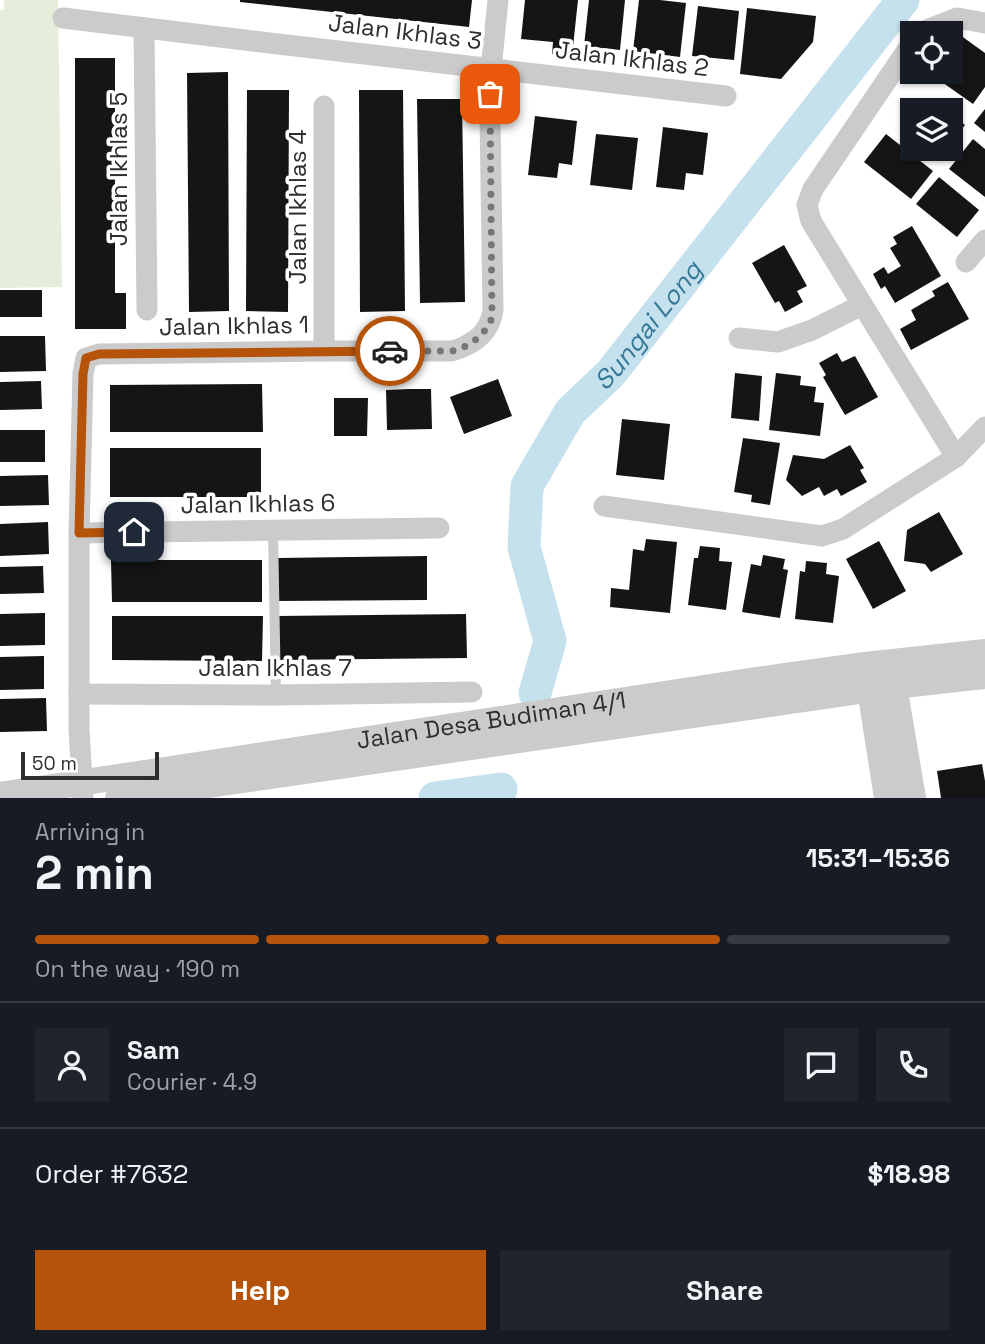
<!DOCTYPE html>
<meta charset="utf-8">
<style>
:root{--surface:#171b24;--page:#20242c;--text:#f1f3f6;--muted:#9ea1a6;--line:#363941;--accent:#b45309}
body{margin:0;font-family:"Space Grotesk",sans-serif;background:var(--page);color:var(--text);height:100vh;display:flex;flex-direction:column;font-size:26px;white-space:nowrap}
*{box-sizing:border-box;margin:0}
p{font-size:23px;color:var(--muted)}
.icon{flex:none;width:38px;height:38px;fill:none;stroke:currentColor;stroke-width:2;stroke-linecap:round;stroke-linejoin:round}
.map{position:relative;height:798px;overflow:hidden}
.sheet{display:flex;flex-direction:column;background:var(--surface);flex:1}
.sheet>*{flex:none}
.fabs{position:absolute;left:900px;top:21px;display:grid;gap:14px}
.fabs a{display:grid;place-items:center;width:63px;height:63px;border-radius:0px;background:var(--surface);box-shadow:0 2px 5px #0004;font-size:35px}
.scale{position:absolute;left:21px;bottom:18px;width:138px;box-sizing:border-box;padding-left:7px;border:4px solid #2e2e2e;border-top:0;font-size:19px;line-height:24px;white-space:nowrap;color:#2e2e2e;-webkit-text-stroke:5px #fff;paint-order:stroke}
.pin{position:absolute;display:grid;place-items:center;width:60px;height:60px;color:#fff;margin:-30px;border-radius:14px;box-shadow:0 4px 10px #0006}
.courier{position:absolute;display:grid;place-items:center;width:70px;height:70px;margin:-35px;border:5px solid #b45309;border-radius:50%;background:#fff;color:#222;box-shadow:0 2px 9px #0007}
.overview em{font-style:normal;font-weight:700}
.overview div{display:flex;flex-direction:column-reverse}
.overview{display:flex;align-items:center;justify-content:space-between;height:119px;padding:0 35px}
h1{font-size:46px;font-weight:700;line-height:52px}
.bar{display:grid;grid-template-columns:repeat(4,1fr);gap:10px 7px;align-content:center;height:84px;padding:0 35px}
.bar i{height:9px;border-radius:5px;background:var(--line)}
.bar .current{background:var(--accent)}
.bar p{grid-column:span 4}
.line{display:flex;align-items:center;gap:18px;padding:0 35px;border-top:2px solid var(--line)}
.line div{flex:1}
.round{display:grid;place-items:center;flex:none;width:74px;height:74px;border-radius:0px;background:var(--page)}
.action{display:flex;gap:14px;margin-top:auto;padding:14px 35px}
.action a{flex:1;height:80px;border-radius:0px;background:var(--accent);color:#fff;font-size:28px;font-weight:700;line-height:80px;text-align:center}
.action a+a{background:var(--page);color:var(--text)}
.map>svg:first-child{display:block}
.green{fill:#e6eddb}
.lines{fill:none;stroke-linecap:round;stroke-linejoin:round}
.river{stroke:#c5e1ee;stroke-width:33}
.building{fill:#151515}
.service{stroke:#cbcbcb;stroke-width:10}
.minor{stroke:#cbcbcb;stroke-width:21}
.tertiary{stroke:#cbcbcb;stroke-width:26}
.done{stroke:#777;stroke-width:7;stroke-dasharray:0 12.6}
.route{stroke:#b45309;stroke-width:9}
.labels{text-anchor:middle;stroke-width:7;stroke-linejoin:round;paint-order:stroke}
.street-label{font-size:24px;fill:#2e2e2e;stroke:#fff}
.water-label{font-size:26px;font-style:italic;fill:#367897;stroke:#fff}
</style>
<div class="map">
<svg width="985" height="798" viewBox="0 0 985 798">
<rect width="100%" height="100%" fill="#fff"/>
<!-- green -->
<polygon class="green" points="4,0 58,0 62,287 0,288 0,10 4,10"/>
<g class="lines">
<!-- river -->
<g class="river">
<path id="s1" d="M535,693L550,641L524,547L527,486L570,412L611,373L903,0"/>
<polyline points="435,798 501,789"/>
</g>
</g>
<!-- building -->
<g class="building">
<polygon points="240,0 472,0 469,27 240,2"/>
<polygon points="525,0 578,0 572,56 552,54 553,42 521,39"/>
<polygon points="589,0 625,0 620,50 584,46"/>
<polygon points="639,0 660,0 686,3 680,57 633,51"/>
<polygon points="698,6 739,11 734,60 692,56"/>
<polygon points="747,8 816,16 813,42 781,79 740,74"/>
<polygon points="960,35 985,53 985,87 973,104 932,75 934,72 950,72 950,49"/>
<polygon points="75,58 115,58 115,293 126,293 126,329 75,329"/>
<polygon points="228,72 229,311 189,312 187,73"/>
<polygon points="247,90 289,90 288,312 246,311"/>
<polygon points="359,90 403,90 405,311 360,312"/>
<polygon points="930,98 946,110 920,110"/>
<polygon points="417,99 462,99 465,302 420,303"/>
<polygon points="985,109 985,132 974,123"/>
<polygon points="950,113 965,125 950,143"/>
<polygon points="535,116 577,121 572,165 559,163 557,178 528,175"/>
<polygon points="663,127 708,133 703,175 686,173 684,190 656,187"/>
<polygon points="596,134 638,138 632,190 590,185"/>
<polygon points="886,134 933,171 911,199 864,162"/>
<polygon points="973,139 985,149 985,197 949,169"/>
<polygon points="939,177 979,210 957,237 916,204"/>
<polygon points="912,226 941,276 895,303 885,286 881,289 873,274 884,267 888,274 901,266 890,248 897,244 893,237"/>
<polygon points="784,245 807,286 797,291 803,302 785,312 779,301 775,303 752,263"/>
<polygon points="948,282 969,319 911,350 900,329 916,320 911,310 935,296 932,291"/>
<rect x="0" y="290" width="42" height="27"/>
<polygon points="0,336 45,336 46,371 0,372"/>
<polygon points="837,353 842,362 855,356 878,397 845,415 823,377 826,375 819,363"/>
<polygon points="735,373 762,376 759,421 731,418"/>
<polygon points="776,373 801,376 800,385 816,387 814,402 824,403 820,436 769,430"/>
<polygon points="498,379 512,416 464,434 450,397"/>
<polygon points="41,381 42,409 0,410 0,382"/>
<polygon points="262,384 263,432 110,432 110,385"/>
<polygon points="409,389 431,389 432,429 387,430 386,390"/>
<polygon points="334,398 368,398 367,436 334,436"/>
<polygon points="622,419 670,424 664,480 616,475"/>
<rect x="0" y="430" width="45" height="32"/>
<polygon points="743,438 780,443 770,505 751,502 752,495 734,492"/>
<polygon points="850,445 864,468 860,470 867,482 841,496 837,489 824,496 819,487 802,496 786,480 793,455 824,459"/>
<rect x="110" y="448" width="151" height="49"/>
<polygon points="48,475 49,505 0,506 0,476"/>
<polygon points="939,512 963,554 931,572 925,564 904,561 907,530"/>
<polygon points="48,522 49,554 0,556 0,524"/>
<polygon points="646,539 677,542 670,613 610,607 611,588 629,590 633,549 644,551"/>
<polygon points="879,541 906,591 873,609 846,559"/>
<polygon points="700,546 720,548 719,561 732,562 726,610 688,605 694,558 698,558"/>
<polygon points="763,555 785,559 783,569 788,570 780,618 742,612 751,564 761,566"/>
<polygon points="427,556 427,600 277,601 277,558"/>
<polygon points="111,560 262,560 262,602 112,602"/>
<polygon points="806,561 827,563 826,574 839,576 833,623 795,619 800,571 805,572"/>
<polygon points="43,566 44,593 0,594 0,567"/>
<polygon points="45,613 45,645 0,646 0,614"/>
<polygon points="466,614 467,658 278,660 277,616"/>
<polygon points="112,616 263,616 262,661 112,660"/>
<polygon points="44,656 44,689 0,690 0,657"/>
<polygon points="46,698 47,731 0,732 0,699"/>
<polygon points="982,764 985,781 985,798 941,798 937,771"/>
</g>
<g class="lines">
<!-- service -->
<polyline class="service" points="273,531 276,695"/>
<!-- minor -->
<g class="minor">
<polyline points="63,18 278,44 726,96"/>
<polyline points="144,28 147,310"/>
<polyline points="919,33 957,18 985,23"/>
<polyline points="912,43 813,189 807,205 811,221 956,457"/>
<polyline points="324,106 324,351"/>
<polyline points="966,262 985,240"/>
<polyline points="739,338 778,342 812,330 862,305"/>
<polyline points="604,506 822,536 843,529 956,457 985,427"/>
<polyline points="79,533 439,528"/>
<polyline points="79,694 276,695 472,692"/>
<path d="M83,798L79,729V533L83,374L86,358L99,354L324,351H452C473,345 490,333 493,310L490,118L491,69L498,0"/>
</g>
<!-- tertiary -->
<g class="tertiary">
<polyline points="894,686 913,798"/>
<polyline points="870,689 887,798"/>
<path id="s2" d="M0,795L777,677L865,665L985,652"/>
<polyline points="118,798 894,686 985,676"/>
</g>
</g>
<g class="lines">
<!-- done -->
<path class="done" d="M390,351H452C471,346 484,336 492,318L490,94"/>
<!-- route -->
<polyline class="route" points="134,532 79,533 83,374 86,358 99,354 390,351"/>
</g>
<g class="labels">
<!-- street labels -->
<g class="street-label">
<text transform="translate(405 32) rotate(7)" y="8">Jalan Ikhlas 3</text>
<text transform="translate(632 59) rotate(7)" y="8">Jalan Ikhlas 2</text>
<text transform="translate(119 169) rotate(-90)" y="8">Jalan Ikhlas 5</text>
<text transform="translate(298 207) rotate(-90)" y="8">Jalan Ikhlas 4</text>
<text transform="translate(234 326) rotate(-1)" y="8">Jalan Ikhlas 1</text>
<text transform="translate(258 504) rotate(-1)" y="8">Jalan Ikhlas 6</text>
<text x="275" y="676">Jalan Ikhlas 7</text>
<text dy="8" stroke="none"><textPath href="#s2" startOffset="497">Jalan Desa Budiman 4/1</textPath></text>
</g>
<!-- water labels -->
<g class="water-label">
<text dy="9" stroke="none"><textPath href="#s1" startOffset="415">Sungai Long</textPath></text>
</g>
</g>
</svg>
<div class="fabs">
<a><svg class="icon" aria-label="locate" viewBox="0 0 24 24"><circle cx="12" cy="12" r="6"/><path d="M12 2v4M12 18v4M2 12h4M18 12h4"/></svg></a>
<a><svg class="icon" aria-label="layers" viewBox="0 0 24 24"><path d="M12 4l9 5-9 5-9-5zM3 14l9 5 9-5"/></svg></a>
</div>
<div class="scale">50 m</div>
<div class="pin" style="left:490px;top:94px;background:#ea580c"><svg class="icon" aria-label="bag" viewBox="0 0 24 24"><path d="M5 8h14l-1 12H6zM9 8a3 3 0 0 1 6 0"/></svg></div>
<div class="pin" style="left:134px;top:532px;background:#1f2937"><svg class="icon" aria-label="home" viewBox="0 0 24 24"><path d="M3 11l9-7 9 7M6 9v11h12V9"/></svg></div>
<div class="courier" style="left:390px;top:351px"><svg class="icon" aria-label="car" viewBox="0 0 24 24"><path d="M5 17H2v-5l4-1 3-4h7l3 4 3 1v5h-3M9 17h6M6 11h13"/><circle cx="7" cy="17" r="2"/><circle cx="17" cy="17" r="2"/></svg></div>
</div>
<section class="sheet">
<div class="overview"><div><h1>2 min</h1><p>Arriving in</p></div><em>15:31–15:36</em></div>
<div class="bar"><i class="current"></i><i class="current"></i><i class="current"></i><i></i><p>On the way · 190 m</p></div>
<div class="line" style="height:126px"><a class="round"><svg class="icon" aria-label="person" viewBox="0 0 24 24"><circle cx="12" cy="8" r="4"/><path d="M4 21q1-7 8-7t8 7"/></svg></a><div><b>Sam</b><p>Courier · 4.9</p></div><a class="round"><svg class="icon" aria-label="chat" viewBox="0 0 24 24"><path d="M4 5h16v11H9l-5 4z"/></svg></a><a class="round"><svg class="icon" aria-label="phone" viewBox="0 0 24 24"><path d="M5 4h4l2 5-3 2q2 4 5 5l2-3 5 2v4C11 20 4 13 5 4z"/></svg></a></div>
<div class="line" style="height:91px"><div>Order #7632</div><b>$18.98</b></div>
<div class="action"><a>Help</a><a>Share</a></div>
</section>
